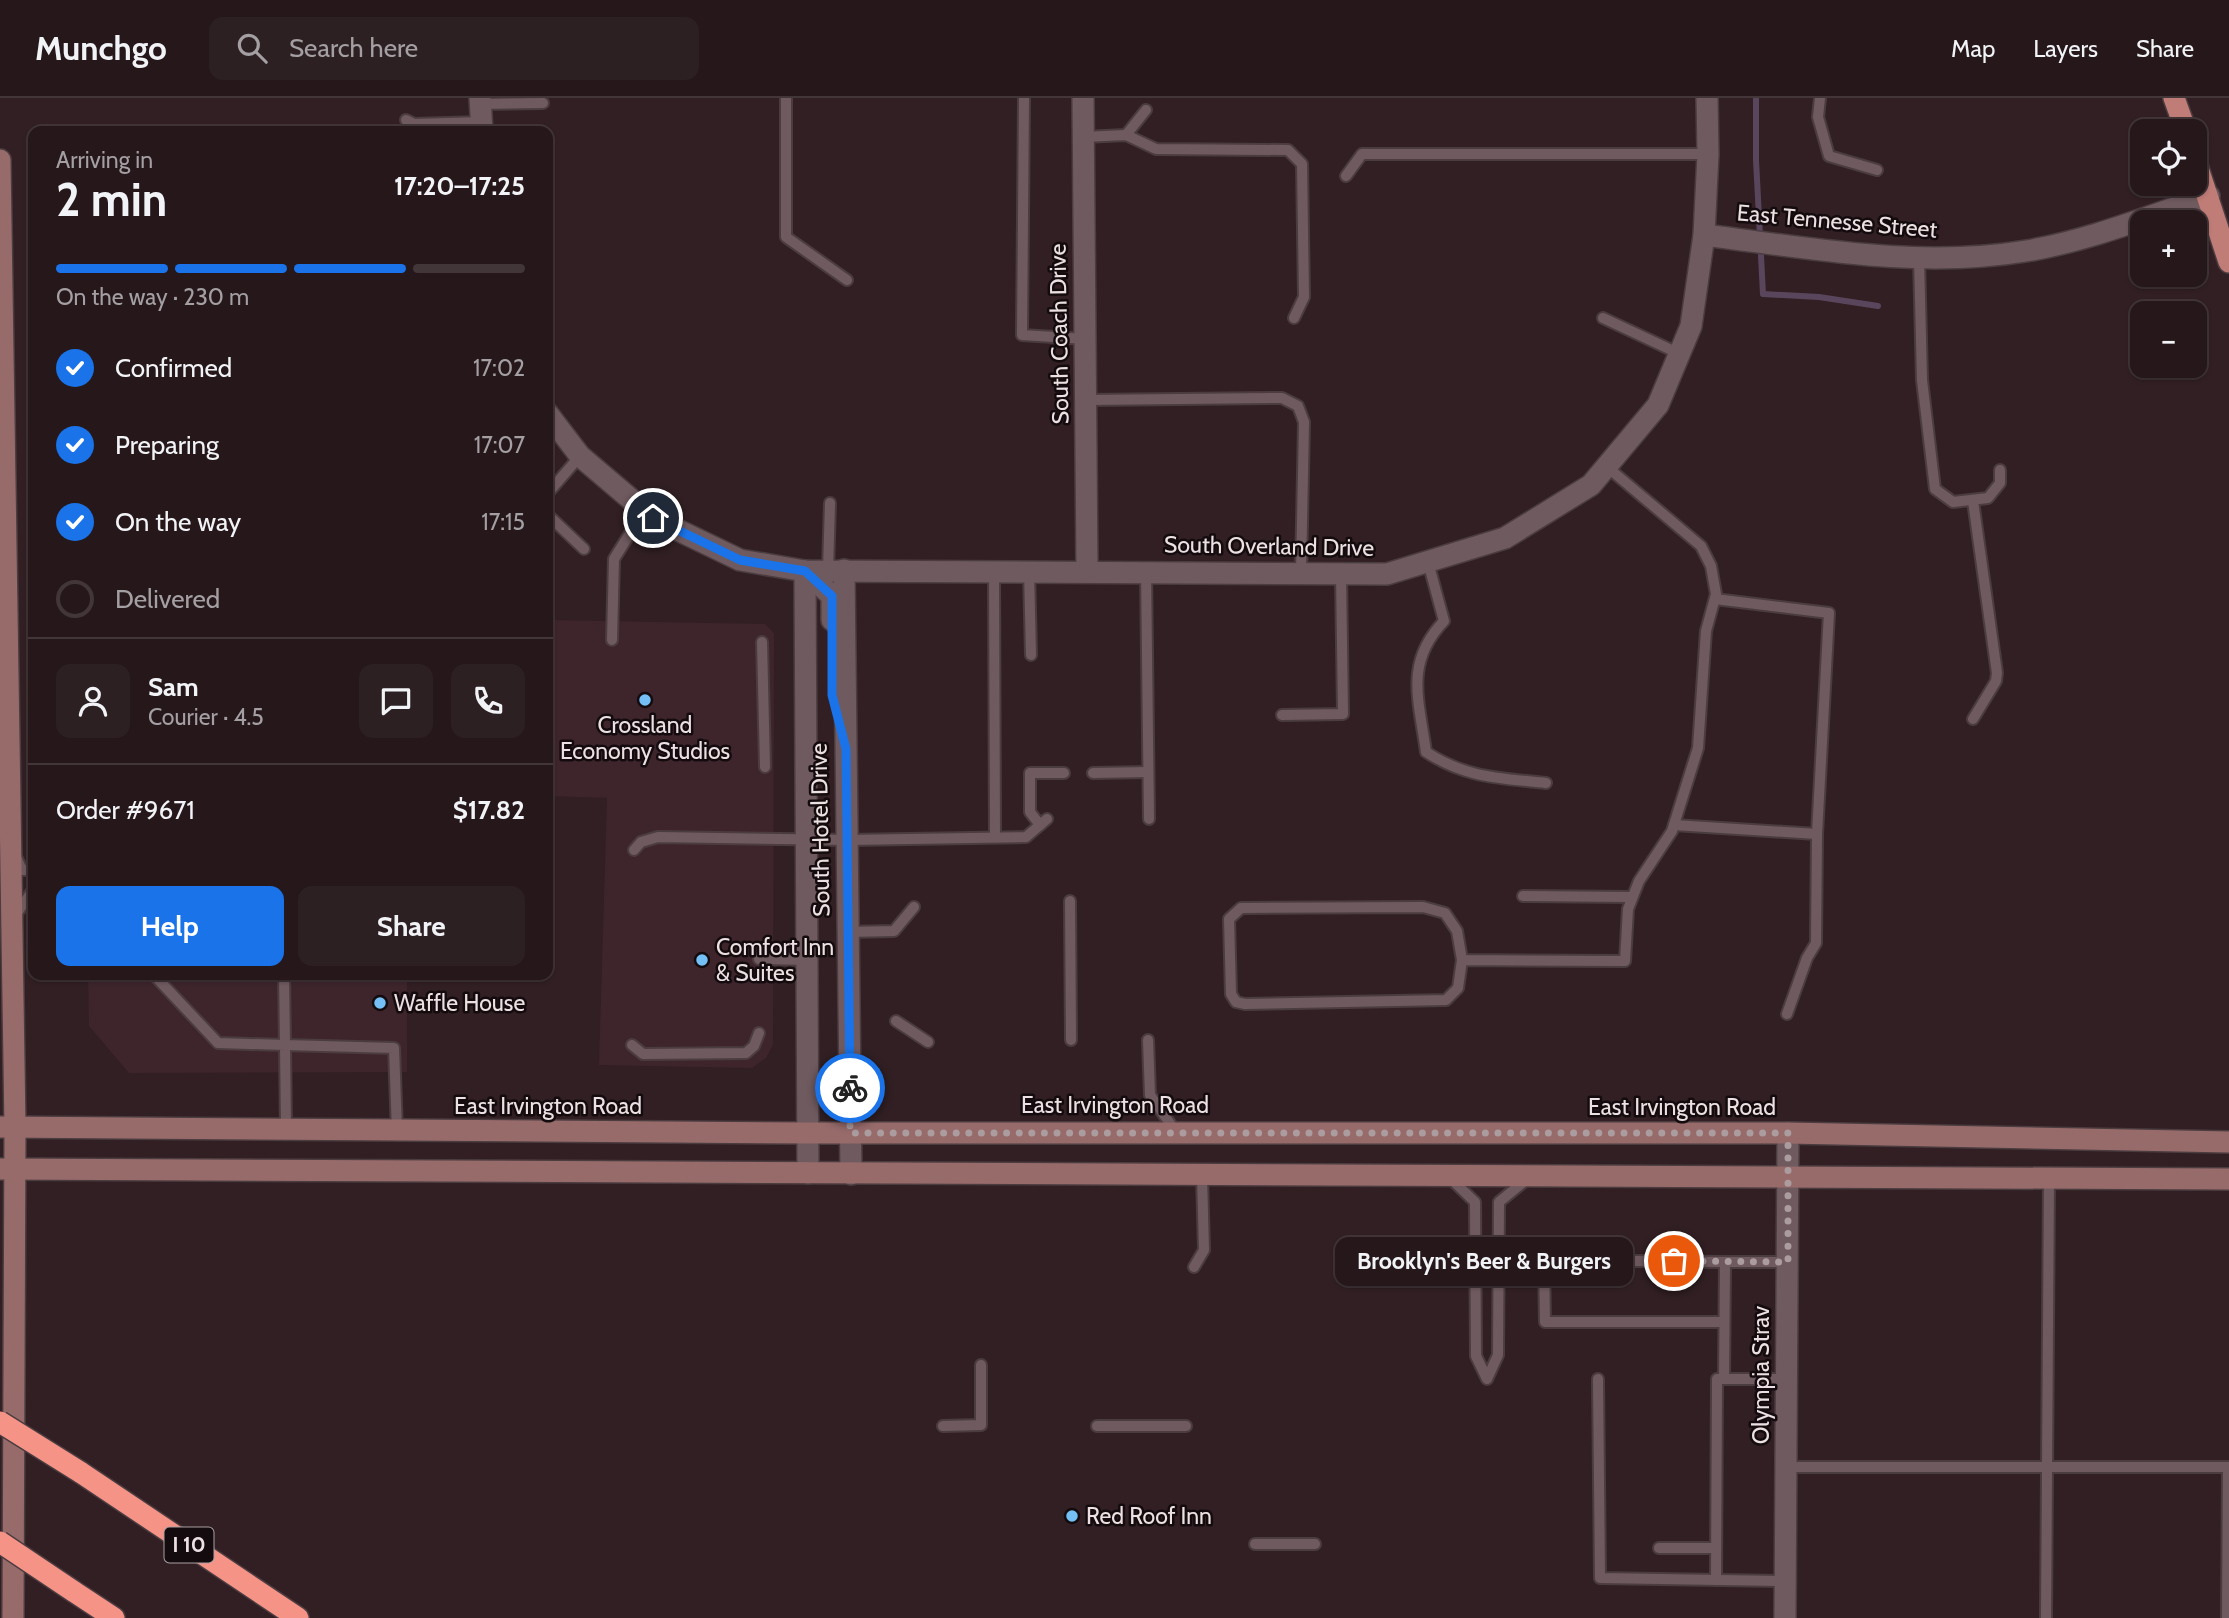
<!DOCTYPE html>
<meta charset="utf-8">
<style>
:root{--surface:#25171a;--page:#2d2023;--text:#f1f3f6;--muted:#a39fa2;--line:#423639;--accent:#1a73e8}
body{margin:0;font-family:Cabin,sans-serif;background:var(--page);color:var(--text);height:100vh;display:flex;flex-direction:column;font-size:26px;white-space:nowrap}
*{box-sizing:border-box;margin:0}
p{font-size:23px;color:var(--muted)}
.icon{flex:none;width:38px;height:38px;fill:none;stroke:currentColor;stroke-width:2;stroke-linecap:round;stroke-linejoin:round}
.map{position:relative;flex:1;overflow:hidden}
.drawer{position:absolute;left:28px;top:28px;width:525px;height:854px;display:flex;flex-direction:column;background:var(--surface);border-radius:14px;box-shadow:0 2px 5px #0004,0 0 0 2px var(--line)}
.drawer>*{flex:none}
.buttons{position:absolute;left:2130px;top:21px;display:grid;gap:14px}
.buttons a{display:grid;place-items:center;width:77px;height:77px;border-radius:14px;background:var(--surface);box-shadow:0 2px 5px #0004,0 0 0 2px var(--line);font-size:35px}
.pin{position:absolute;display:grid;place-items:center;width:60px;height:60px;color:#fff;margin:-30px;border:4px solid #fff;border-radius:50%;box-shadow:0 2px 7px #0007}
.courier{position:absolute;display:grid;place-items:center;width:70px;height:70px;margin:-35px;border:5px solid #1a73e8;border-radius:50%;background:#fff;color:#222;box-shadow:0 2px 9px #0007}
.bubble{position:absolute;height:49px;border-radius:14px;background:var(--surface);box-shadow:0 2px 5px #0004,0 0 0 2px var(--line);font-size:23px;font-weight:800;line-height:49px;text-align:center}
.overview em{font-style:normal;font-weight:800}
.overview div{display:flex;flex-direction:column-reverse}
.overview{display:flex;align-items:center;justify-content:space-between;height:119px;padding:0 28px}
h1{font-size:46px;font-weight:800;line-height:52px}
.bar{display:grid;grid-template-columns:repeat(4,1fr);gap:10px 7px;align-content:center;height:84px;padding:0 28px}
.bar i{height:9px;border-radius:5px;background:var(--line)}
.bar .active{background:var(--accent)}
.bar p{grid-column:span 4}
.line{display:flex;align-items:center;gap:18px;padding:0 28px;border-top:2px solid var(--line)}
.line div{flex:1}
.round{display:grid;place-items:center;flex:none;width:74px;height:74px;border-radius:14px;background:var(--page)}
ol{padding:0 28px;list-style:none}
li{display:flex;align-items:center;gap:21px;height:77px}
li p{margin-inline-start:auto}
li .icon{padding:7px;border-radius:50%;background:var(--accent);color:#fff;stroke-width:4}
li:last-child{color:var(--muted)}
li i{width:38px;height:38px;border:4px solid var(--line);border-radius:50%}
.action{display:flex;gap:14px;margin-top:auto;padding:14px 28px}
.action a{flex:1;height:80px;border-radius:14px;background:var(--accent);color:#fff;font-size:28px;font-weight:800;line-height:80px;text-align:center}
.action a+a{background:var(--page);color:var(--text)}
header{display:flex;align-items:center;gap:42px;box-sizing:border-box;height:98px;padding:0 35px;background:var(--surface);border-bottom:2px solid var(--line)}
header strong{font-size:33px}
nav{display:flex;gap:38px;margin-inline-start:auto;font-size:24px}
.search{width:490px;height:63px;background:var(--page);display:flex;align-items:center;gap:18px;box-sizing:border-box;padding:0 24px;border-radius:14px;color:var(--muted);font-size:26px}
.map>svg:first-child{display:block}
.built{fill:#3e252c}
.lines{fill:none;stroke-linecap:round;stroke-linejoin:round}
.stream{stroke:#59465d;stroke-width:6}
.lane-casing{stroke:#4b3c40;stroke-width:14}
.street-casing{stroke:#4b3c40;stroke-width:24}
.secondary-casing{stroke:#4b3c40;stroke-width:24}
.primary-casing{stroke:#4b3c40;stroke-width:24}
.highway-casing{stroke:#4b3c40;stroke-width:24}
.lane{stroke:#6f5a5f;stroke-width:10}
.street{stroke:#6f5a5f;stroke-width:21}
.secondary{stroke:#986b6b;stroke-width:21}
.primary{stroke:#c07c77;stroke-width:21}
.highway{stroke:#f69387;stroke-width:21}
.highway-bridge-casing{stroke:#4b3c40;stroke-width:24;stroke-linecap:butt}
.highway-bridge{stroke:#f69387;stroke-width:21}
.done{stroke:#ab9c9f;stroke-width:7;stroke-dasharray:0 12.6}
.route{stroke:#1a73e8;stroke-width:9}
.poi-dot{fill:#74c0f6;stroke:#130b0d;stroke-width:2.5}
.labels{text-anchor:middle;stroke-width:5;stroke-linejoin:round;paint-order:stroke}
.shield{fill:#130b0d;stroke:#aba0a2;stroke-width:2}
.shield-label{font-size:21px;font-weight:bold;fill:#ece0e2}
.street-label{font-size:23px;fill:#ece0e2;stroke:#130b0d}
.poi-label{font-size:23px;fill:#ece0e2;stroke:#130b0d;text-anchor:start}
</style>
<header>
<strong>Munchgo</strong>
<div class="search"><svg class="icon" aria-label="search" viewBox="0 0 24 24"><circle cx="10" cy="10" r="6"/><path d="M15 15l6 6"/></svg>Search here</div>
<nav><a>Map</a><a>Layers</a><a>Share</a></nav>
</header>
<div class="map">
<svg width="2229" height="1520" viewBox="0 0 2229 1520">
<rect width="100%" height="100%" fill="#311f23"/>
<!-- built -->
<g class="built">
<polygon points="548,522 765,526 774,535 773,947 766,960 752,970 599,967 607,700 548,698"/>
<polygon points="88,877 407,877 407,974 129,975 89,928"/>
</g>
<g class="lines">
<!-- stream -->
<polyline class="stream" points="1756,0 1756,62 1763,196 1819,199 1878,208"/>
<defs>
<g id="lane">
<polyline points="786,0 786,139 847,182"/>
<polyline points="1024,0 1022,237 1086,241"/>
<polyline points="1820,0 1818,19 1829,58 1877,72"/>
<polyline points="480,6 543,5"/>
<polyline points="406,22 414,26 481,24"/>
<polyline points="1126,37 1146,12"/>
<polyline points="1083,39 1126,37 1156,51 1288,52 1302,66 1304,199 1294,220"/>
<polyline points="1346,78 1362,56 1708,56"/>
<polyline points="1919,160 1922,282 1935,391 1953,404 1988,400 2000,385 2000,372"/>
<polyline points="1603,220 1680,256"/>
<polyline points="1086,302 1282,300 1298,308 1304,324 1301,475"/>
<polyline points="548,395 580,358"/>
<polyline points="548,417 584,451"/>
<path d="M1428,464L1444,523C1404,565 1419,602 1426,654C1466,680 1499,680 1546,685"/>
<polyline points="828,472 830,405"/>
<polyline points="994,472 995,739"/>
<polyline points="1029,472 1031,557"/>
<polyline points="1146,472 1149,721"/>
<polyline points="1715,501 1829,515 1817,736"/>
<polyline points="612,542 614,461 644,413"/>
<polyline points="762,544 765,669"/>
<polyline points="1282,617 1343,616 1341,476"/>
<polyline points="1973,621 1996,583 1997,575 1973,403"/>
<polyline points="1093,675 1148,674"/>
<polyline points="1040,727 1030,714 1030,675 1064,675"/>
<polyline points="1674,727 1817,736 1816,845 1807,860 1787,916"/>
<polyline points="634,752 641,744 658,739 847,742 1026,739 1047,721"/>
<polyline points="16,759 22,772 33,772"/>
<polyline points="1523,798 1632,799"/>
<polyline points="1070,803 1071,942"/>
<polyline points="15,818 33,792"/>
<polyline points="848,834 894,833 914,809"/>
<polyline points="759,861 807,862"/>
<polyline points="1462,862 1458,890 1446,902 1245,906 1236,904 1231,896 1229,821 1241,810 1423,809 1445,815 1457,833 1462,862 1625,863 1628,811 1639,783 1672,733 1698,650 1706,533 1716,496 1711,468 1701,448 1606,368"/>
<polyline points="154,877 218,945 285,947 286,1032"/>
<polyline points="284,877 285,947 394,950 397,1033"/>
<polyline points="896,923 928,944"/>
<polyline points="1148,942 1150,997 1176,1034"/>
<polyline points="632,947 643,956 746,955 754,948 759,935"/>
<polyline points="1449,1079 1475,1104 1476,1258 1487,1281 1498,1257 1499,1104 1527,1081"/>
<polyline points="1498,1162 1544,1162"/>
<polyline points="1194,1169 1204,1152 1202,1078"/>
<polyline points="1724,1224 1545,1224 1544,1162 1725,1164"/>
<polyline points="1598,1281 1600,1480 1786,1483"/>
<polyline points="1724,1281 1725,1164 1788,1164"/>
<polyline points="943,1328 981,1327 981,1267"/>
<polyline points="1097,1328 1186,1328"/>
<polyline points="1786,1369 2229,1369"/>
<polyline points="1255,1446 1315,1446"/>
<polyline points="1659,1450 1716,1450"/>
<polyline points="1716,1482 1717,1281 1787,1281"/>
<polyline points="2046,1520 2049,1081"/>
<polyline points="2227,1520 2228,1369"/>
</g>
<g id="street">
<polyline points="480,0 482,33"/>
<polyline points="1083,0 1087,472"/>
<path d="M1704,137C1810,150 1918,171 2026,153C2088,143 2149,118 2209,98"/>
<polyline points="548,316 580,358 653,420 740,462 805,473 1387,476 1505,440 1591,387 1658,307 1691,228 1704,137 1708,56 1707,0"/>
<polyline points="844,472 851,1076"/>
<polyline points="805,473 808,1075"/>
<polyline points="805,473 832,498 832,522"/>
<polyline points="1785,1520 1788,1035"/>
</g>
<g id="secondary">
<polyline points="0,62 15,1029 13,1520"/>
<polyline points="0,1029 808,1035 1788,1035 2229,1044"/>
<polyline points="0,1071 2229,1081"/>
</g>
<g id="primary">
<polyline points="2174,0 2186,33"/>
<polyline points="2194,58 2229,164"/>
</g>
<g id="highway">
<polyline points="80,1374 298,1520"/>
<polyline points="73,1493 114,1520"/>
</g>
</defs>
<!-- lane casing -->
<use href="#lane" class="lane-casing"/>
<!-- street casing -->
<use href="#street" class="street-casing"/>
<!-- secondary casing -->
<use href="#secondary" class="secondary-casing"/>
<!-- primary casing -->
<use href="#primary" class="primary-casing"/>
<!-- highway casing -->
<use href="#highway" class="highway-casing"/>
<!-- lane -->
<use href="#lane" class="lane"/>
<!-- street -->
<use href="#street" class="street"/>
<!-- secondary -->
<use href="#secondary" class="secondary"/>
<!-- primary -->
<use href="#primary" class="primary"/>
<!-- highway -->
<use href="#highway" class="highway"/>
<defs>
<g id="highway-bridge">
<polyline points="0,1324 80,1374"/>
<polyline points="0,1444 73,1493"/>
</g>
</defs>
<!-- highway-bridge casing -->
<use href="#highway-bridge" class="highway-bridge-casing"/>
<!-- highway-bridge -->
<use href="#highway-bridge" class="highway-bridge"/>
</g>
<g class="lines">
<!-- done -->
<polyline class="done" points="850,990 850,1035 1788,1035 1788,1164 1674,1163"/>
<!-- route -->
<polyline class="route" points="653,420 740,462 805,473 832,498 832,597 846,651 850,990"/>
</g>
<!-- markers -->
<g class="poi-dot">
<circle cx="645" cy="602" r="7"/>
<circle cx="702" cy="862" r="7"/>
<circle cx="380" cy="905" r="7"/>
<circle cx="1072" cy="1418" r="7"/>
</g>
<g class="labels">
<!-- shield labels -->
<rect class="shield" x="164.5" y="1429.5" width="49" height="35" rx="5"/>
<g class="shield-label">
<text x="189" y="1454">I 10</text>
</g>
<!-- street labels -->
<g class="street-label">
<text transform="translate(1837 123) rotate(5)" y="8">East Tennesse Street</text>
<text transform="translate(1059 236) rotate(-91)" y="8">South Coach Drive</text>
<text transform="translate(1269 448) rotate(1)" y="8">South Overland Drive</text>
<text transform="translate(820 732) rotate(-91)" y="8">South Hotel Drive</text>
<text x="1115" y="1015">East Irvington Road</text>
<text x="548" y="1016">East Irvington Road</text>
<text x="1682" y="1017">East Irvington Road</text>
<text transform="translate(1761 1277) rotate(-90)" y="8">Olympia Strav</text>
</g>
<!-- poi labels -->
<g class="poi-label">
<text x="645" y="635" text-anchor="middle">Crossland<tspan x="645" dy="26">Economy Studios</tspan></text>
<text x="716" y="857">Comfort Inn<tspan x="716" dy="26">&amp; Suites</tspan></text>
<text x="394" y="913">Waffle House</text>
<text x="1086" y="1426">Red Roof Inn</text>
</g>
</g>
</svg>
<div class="buttons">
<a><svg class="icon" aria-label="locate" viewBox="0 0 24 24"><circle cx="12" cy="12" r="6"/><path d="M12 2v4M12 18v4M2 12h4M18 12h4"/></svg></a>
<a>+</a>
<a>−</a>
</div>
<div class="pin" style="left:1674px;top:1163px;background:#ea580c"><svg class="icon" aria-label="bag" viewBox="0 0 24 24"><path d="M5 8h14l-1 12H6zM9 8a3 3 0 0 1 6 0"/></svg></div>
<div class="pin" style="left:653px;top:420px;background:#1f2937"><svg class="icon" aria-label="home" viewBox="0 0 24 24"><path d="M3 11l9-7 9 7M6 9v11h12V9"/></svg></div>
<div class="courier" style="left:850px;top:990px"><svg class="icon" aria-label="bike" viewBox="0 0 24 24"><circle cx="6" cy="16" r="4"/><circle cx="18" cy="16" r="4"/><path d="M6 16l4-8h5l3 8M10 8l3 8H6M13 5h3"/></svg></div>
<div class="bubble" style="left:1335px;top:1139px;width:298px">Brooklyn's Beer &amp; Burgers</div>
<section class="drawer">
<div class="overview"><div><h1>2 min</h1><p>Arriving in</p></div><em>17:20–17:25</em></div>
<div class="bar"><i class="active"></i><i class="active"></i><i class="active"></i><i></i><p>On the way · 230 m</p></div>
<ol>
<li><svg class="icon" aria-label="check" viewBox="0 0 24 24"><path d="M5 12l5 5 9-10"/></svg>Confirmed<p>17:02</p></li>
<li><svg class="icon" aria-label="check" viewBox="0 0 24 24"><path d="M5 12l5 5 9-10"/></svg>Preparing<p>17:07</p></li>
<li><svg class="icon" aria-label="check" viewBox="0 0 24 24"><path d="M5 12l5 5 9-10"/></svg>On the way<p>17:15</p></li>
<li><i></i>Delivered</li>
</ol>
<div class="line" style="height:126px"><a class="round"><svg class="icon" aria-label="person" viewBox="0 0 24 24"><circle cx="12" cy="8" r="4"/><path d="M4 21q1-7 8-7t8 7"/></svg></a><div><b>Sam</b><p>Courier · 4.5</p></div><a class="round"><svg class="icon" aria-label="chat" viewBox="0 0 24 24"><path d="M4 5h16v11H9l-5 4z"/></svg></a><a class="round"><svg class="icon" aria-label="phone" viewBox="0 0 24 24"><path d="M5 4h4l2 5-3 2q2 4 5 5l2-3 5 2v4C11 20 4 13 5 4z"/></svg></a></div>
<div class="line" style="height:91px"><div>Order #9671</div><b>$17.82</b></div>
<div class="action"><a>Help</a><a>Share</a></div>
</section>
</div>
